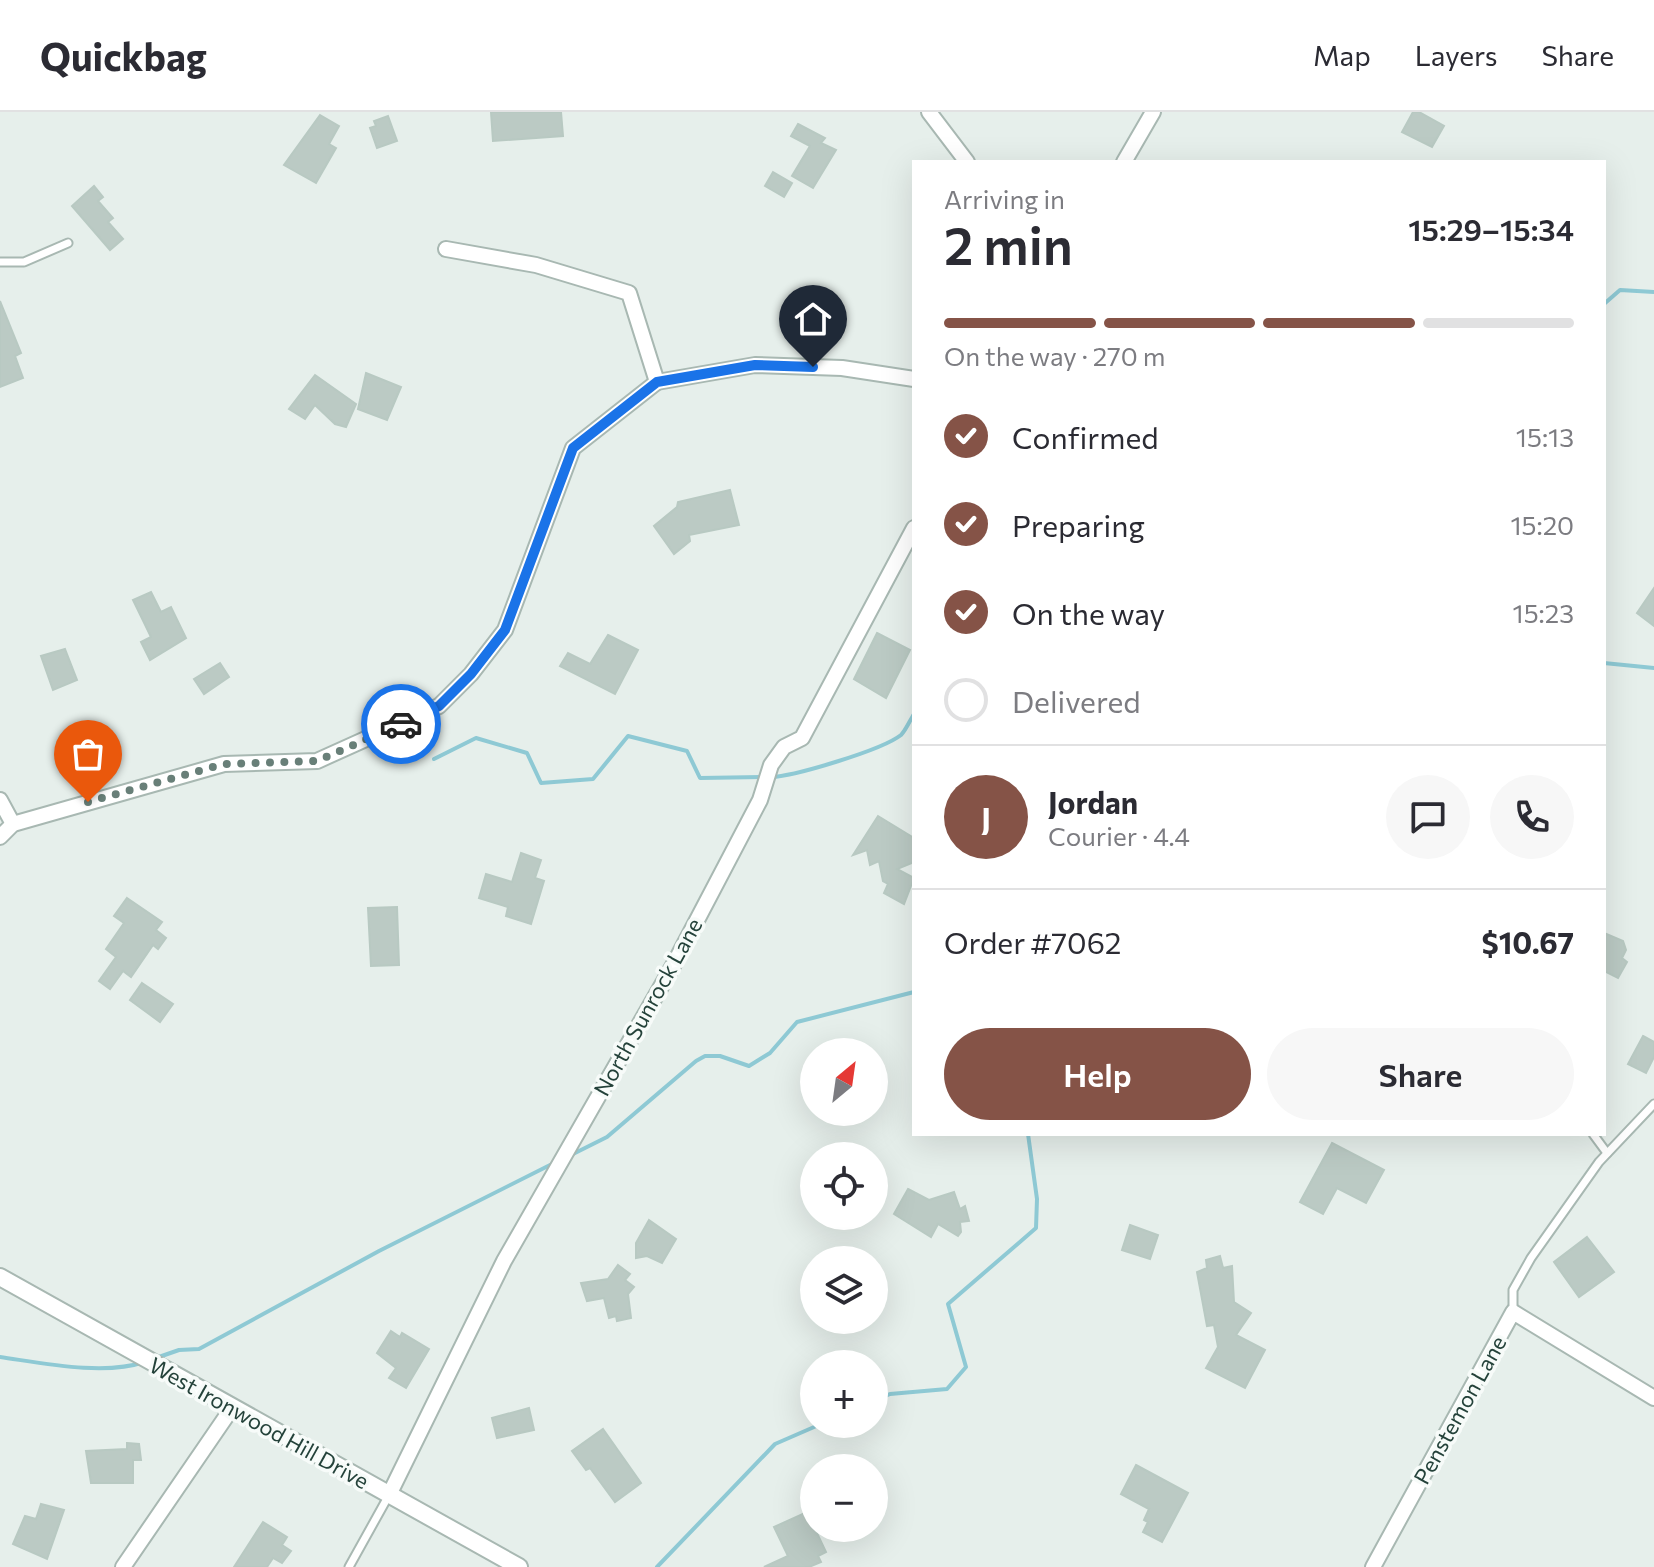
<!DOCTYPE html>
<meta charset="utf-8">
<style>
:root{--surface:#fff;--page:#f7f7f7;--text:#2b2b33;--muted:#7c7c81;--line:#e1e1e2;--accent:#855347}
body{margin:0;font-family:Commissioner,sans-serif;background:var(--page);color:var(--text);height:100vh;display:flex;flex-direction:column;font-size:30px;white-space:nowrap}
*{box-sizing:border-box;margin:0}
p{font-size:26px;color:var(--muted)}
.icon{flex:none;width:44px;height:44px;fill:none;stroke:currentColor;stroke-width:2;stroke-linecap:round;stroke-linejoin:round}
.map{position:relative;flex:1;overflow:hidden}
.sheet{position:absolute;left:912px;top:48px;width:694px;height:976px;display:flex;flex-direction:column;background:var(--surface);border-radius:0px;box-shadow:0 8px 32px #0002}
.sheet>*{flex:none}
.needle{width:52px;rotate:29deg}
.buttons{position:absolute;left:800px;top:926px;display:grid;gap:16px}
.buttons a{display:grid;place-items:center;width:88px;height:88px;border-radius:50%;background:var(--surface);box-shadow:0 8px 32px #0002;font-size:40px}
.pin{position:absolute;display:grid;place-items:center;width:68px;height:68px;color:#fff;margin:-82px -34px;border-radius:50% 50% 50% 0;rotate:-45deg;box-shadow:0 0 8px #0007}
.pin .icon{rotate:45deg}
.courier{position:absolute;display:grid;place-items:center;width:80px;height:80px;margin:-40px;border:6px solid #1a73e8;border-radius:50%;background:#fff;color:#222;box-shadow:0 2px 10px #0007}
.head em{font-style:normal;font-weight:600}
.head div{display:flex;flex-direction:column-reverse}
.head{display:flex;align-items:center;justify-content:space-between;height:136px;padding:0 32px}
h1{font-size:52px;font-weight:600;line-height:60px}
.bar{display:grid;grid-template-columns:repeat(4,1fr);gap:12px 8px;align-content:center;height:96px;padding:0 32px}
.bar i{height:10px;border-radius:6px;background:var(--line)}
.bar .on{background:var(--accent)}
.bar p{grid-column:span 4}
.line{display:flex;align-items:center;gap:20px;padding:0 32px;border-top:2px solid var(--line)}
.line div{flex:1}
.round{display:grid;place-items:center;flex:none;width:84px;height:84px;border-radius:42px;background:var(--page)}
ol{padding:0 32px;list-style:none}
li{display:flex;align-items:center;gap:24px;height:88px}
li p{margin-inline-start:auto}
li .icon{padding:8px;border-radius:50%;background:var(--accent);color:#fff;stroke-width:4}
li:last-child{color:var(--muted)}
li i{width:44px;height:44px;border:4px solid var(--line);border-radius:50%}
.button{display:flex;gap:16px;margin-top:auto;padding:16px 32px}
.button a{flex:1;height:92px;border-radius:48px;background:var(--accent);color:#fff;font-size:32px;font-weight:600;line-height:92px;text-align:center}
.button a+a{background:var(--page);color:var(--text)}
header{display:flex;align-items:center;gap:48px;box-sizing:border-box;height:112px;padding:0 40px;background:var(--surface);border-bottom:2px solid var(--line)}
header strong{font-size:38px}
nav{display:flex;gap:44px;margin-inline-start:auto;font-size:28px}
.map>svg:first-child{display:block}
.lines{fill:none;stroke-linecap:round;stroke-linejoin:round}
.stream{stroke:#8ec9d4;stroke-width:4}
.building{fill:#bbcac4;stroke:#b8c9c2;stroke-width:2}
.service-casing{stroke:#a8b8b2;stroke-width:11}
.minor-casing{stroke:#a8b8b2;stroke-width:18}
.tertiary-casing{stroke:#a8b8b2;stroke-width:20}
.service{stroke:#fff;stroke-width:7}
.minor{stroke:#fff;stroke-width:14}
.tertiary{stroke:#fff;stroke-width:16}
.done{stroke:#687f78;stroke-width:8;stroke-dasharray:0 14.4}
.route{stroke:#1a73e8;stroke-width:10}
.labels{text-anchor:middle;stroke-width:7;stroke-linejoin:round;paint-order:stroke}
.street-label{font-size:22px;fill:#24423a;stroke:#f7fbf9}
</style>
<header>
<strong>Quickbag</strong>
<nav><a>Map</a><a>Layers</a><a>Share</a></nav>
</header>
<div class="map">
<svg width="1654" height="1455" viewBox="0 0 1654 1455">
<rect width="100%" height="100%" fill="#e6efeb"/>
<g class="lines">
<!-- stream -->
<g class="stream">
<polyline points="1604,192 1620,178 1654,180"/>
<polyline points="1604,551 1654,556"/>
<polyline points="434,647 476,626 527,641 541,671 593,667 628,624 687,639 700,666 762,665"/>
<path d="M771,665C795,664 882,638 901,623C906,618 910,608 914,602"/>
<polyline points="571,1043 607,1025 696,949 705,944 720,944 749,954 770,941 797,910 914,880"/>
<path d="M0,1245C42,1251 104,1264 144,1250"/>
<polyline points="156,1246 179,1238 199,1237 379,1139 556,1050"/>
<polyline points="874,1289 890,1282 947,1277 966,1255 948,1192 1036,1116 1037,1087 1028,1022"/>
<polyline points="657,1455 775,1332 821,1312"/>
</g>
</g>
<!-- building -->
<g class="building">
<polygon points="491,0 561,0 563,24 493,29"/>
<polygon points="1413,0 1419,0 1444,14 1432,35 1402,20"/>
<polygon points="320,3 339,14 329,32 336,36 316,71 284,53"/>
<polygon points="388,4 397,29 377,36 370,16 376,14 374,9"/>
<polygon points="798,12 825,26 821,31 836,38 813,76 792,64 810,34 791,24"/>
<polygon points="773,60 792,71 784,85 765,74"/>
<polygon points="94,74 103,85 98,89 113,106 108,110 123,127 110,138 72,94"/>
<polygon points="0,189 21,241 15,244 23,266 0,275"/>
<polygon points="366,261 401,275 387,308 358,297"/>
<polygon points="315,263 356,292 346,315 335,312 315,293 305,307 289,297"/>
<polygon points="730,378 739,413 689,423 690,429 674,442 654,414 677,395 678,390"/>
<polygon points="1654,476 1654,514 1637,501"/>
<polygon points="151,480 161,500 171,495 186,526 150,548 141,530 151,525 133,488"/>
<polygon points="877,521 910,538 886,586 854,567"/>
<polygon points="608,523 638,538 615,582 560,554 568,541 590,552"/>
<polygon points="65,537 77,568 53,578 41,544"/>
<polygon points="220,551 229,565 204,582 194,567"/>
<polygon points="878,704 914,726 914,750 897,757 914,766 904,792 884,781 888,772 883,769 879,749 870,753 867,738 853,743"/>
<polygon points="521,741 541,748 535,766 544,769 531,812 506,804 508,795 479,786 486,762 512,770"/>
<polygon points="127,786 162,810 156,818 166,826 158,837 153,833 131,865 123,859 110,877 99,869 116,845 106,837 124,811 114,804"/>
<polygon points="397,795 399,853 371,854 368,796"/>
<polygon points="1604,821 1623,829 1626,838 1622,846 1627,850 1618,866 1604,859"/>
<polygon points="142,871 173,892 160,910 130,888"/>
<polygon points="1643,924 1654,930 1654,945 1646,961 1628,952"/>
<polygon points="1332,1031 1384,1058 1366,1091 1337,1076 1323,1102 1300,1090"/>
<polygon points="908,1077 929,1088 954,1080 960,1097 965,1094 969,1109 960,1110 961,1120 958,1124 938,1112 931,1125 894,1102"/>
<polygon points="649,1108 676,1127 662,1151 647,1144 636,1146 636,1131"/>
<polygon points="1130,1113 1158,1123 1150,1147 1122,1138"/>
<polygon points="1587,1125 1614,1160 1579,1185 1554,1150"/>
<polygon points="1220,1144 1223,1156 1232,1154 1234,1190 1251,1201 1236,1223 1265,1238 1245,1276 1206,1256 1218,1235 1214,1213 1207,1214 1197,1160 1207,1156 1206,1148"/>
<polygon points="618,1153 630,1162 625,1168 634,1175 628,1182 631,1206 617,1209 616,1204 609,1206 604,1186 587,1189 581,1171 608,1167"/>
<polygon points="391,1219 400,1225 402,1221 429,1237 406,1276 389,1266 396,1256 377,1241"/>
<polygon points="529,1296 534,1318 497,1326 492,1306"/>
<polygon points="603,1317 641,1371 615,1390 590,1356 586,1358 572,1339"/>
<polygon points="127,1331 139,1332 141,1348 133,1348 133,1371 91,1371 86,1339 127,1337"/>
<polygon points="1136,1353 1188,1381 1162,1430 1143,1420 1148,1410 1144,1408 1149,1397 1121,1382"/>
<polygon points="41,1392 64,1398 47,1447 13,1432 25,1404 36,1407"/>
<polygon points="807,1400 826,1440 818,1444 821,1450 809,1455 764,1455 788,1444 774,1415"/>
<polygon points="263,1410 287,1425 282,1433 291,1439 282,1451 273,1446 267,1455 234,1455"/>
</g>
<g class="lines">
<defs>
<g id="service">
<polyline points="0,150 24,150 68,131"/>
<polyline points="1593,1022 1607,1041"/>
<polyline points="1513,1200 1513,1178 1531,1146 1599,1050 1654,992"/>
<polyline points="349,1455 389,1383"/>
</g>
<g id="minor">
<polyline points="929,0 967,50"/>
<polyline points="1124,50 1153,0"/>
<polyline points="446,137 536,153 629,181 657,270 755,253 842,256 914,267"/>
<polyline points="0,688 13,712"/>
<polyline points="0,725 13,712 224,652 317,649 439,594 471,562 505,518 573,336 657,270"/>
<polyline points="389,1383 504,1149 674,852 760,688 771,653 784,635 802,626 914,416"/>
<polyline points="123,1455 232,1296"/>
<polyline points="1373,1455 1513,1200 1654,1286"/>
</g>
<polyline id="tertiary" points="0,1165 519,1455"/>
</defs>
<!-- service casing -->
<use href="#service" class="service-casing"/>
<!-- minor casing -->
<use href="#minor" class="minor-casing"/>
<!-- tertiary casing -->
<use href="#tertiary" class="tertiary-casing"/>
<!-- service -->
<use href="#service" class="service"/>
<!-- minor -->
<use href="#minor" class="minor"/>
<!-- tertiary -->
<use href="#tertiary" class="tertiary"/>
</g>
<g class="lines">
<!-- done -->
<polyline class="done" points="88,690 224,652 317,649 401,612"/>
<!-- route -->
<polyline class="route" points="401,612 439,594 471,562 505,518 573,336 657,270 755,253 813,255"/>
</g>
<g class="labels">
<!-- street labels -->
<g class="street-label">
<text transform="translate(648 895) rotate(-61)" y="8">North Sunrock Lane</text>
<text transform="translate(1460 1298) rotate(-61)" y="8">Penstemon Lane</text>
<text transform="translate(259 1311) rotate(29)" y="8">West Ironwood Hill Drive</text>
</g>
</g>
</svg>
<div class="buttons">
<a><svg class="needle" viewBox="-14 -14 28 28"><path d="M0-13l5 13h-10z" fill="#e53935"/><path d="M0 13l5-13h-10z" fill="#7c7c81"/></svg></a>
<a><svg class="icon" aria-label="locate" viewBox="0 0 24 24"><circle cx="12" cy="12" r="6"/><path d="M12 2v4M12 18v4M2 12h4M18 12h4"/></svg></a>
<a><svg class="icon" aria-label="layers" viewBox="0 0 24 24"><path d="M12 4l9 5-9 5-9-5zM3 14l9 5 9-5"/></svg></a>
<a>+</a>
<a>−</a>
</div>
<div class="pin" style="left:88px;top:690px;background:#ea580c"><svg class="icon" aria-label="bag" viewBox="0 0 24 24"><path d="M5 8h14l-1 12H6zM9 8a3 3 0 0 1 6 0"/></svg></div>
<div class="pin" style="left:813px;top:255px;background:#1f2937"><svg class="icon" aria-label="home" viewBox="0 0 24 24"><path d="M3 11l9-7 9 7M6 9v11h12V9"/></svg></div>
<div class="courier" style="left:401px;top:612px"><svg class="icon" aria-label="car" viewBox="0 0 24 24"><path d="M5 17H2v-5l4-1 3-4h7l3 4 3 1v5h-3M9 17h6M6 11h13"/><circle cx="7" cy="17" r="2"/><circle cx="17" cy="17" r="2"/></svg></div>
<section class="sheet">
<div class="head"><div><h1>2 min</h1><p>Arriving in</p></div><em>15:29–15:34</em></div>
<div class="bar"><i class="on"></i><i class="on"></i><i class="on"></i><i></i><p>On the way · 270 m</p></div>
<ol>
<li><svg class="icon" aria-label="check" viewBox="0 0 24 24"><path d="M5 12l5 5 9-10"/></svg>Confirmed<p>15:13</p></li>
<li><svg class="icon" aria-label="check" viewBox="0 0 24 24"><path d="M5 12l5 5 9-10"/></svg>Preparing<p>15:20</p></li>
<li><svg class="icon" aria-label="check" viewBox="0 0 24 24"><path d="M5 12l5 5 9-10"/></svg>On the way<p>15:23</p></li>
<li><i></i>Delivered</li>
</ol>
<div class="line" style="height:144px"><b class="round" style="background:var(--accent);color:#fff">J</b><div><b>Jordan</b><p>Courier · 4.4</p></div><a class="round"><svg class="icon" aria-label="chat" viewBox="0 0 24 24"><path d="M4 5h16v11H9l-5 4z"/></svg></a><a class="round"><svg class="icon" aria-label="phone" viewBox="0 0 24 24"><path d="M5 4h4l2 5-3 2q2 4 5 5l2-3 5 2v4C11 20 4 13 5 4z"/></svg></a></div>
<div class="line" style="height:104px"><div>Order #7062</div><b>$10.67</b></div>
<div class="button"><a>Help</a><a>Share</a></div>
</section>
</div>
